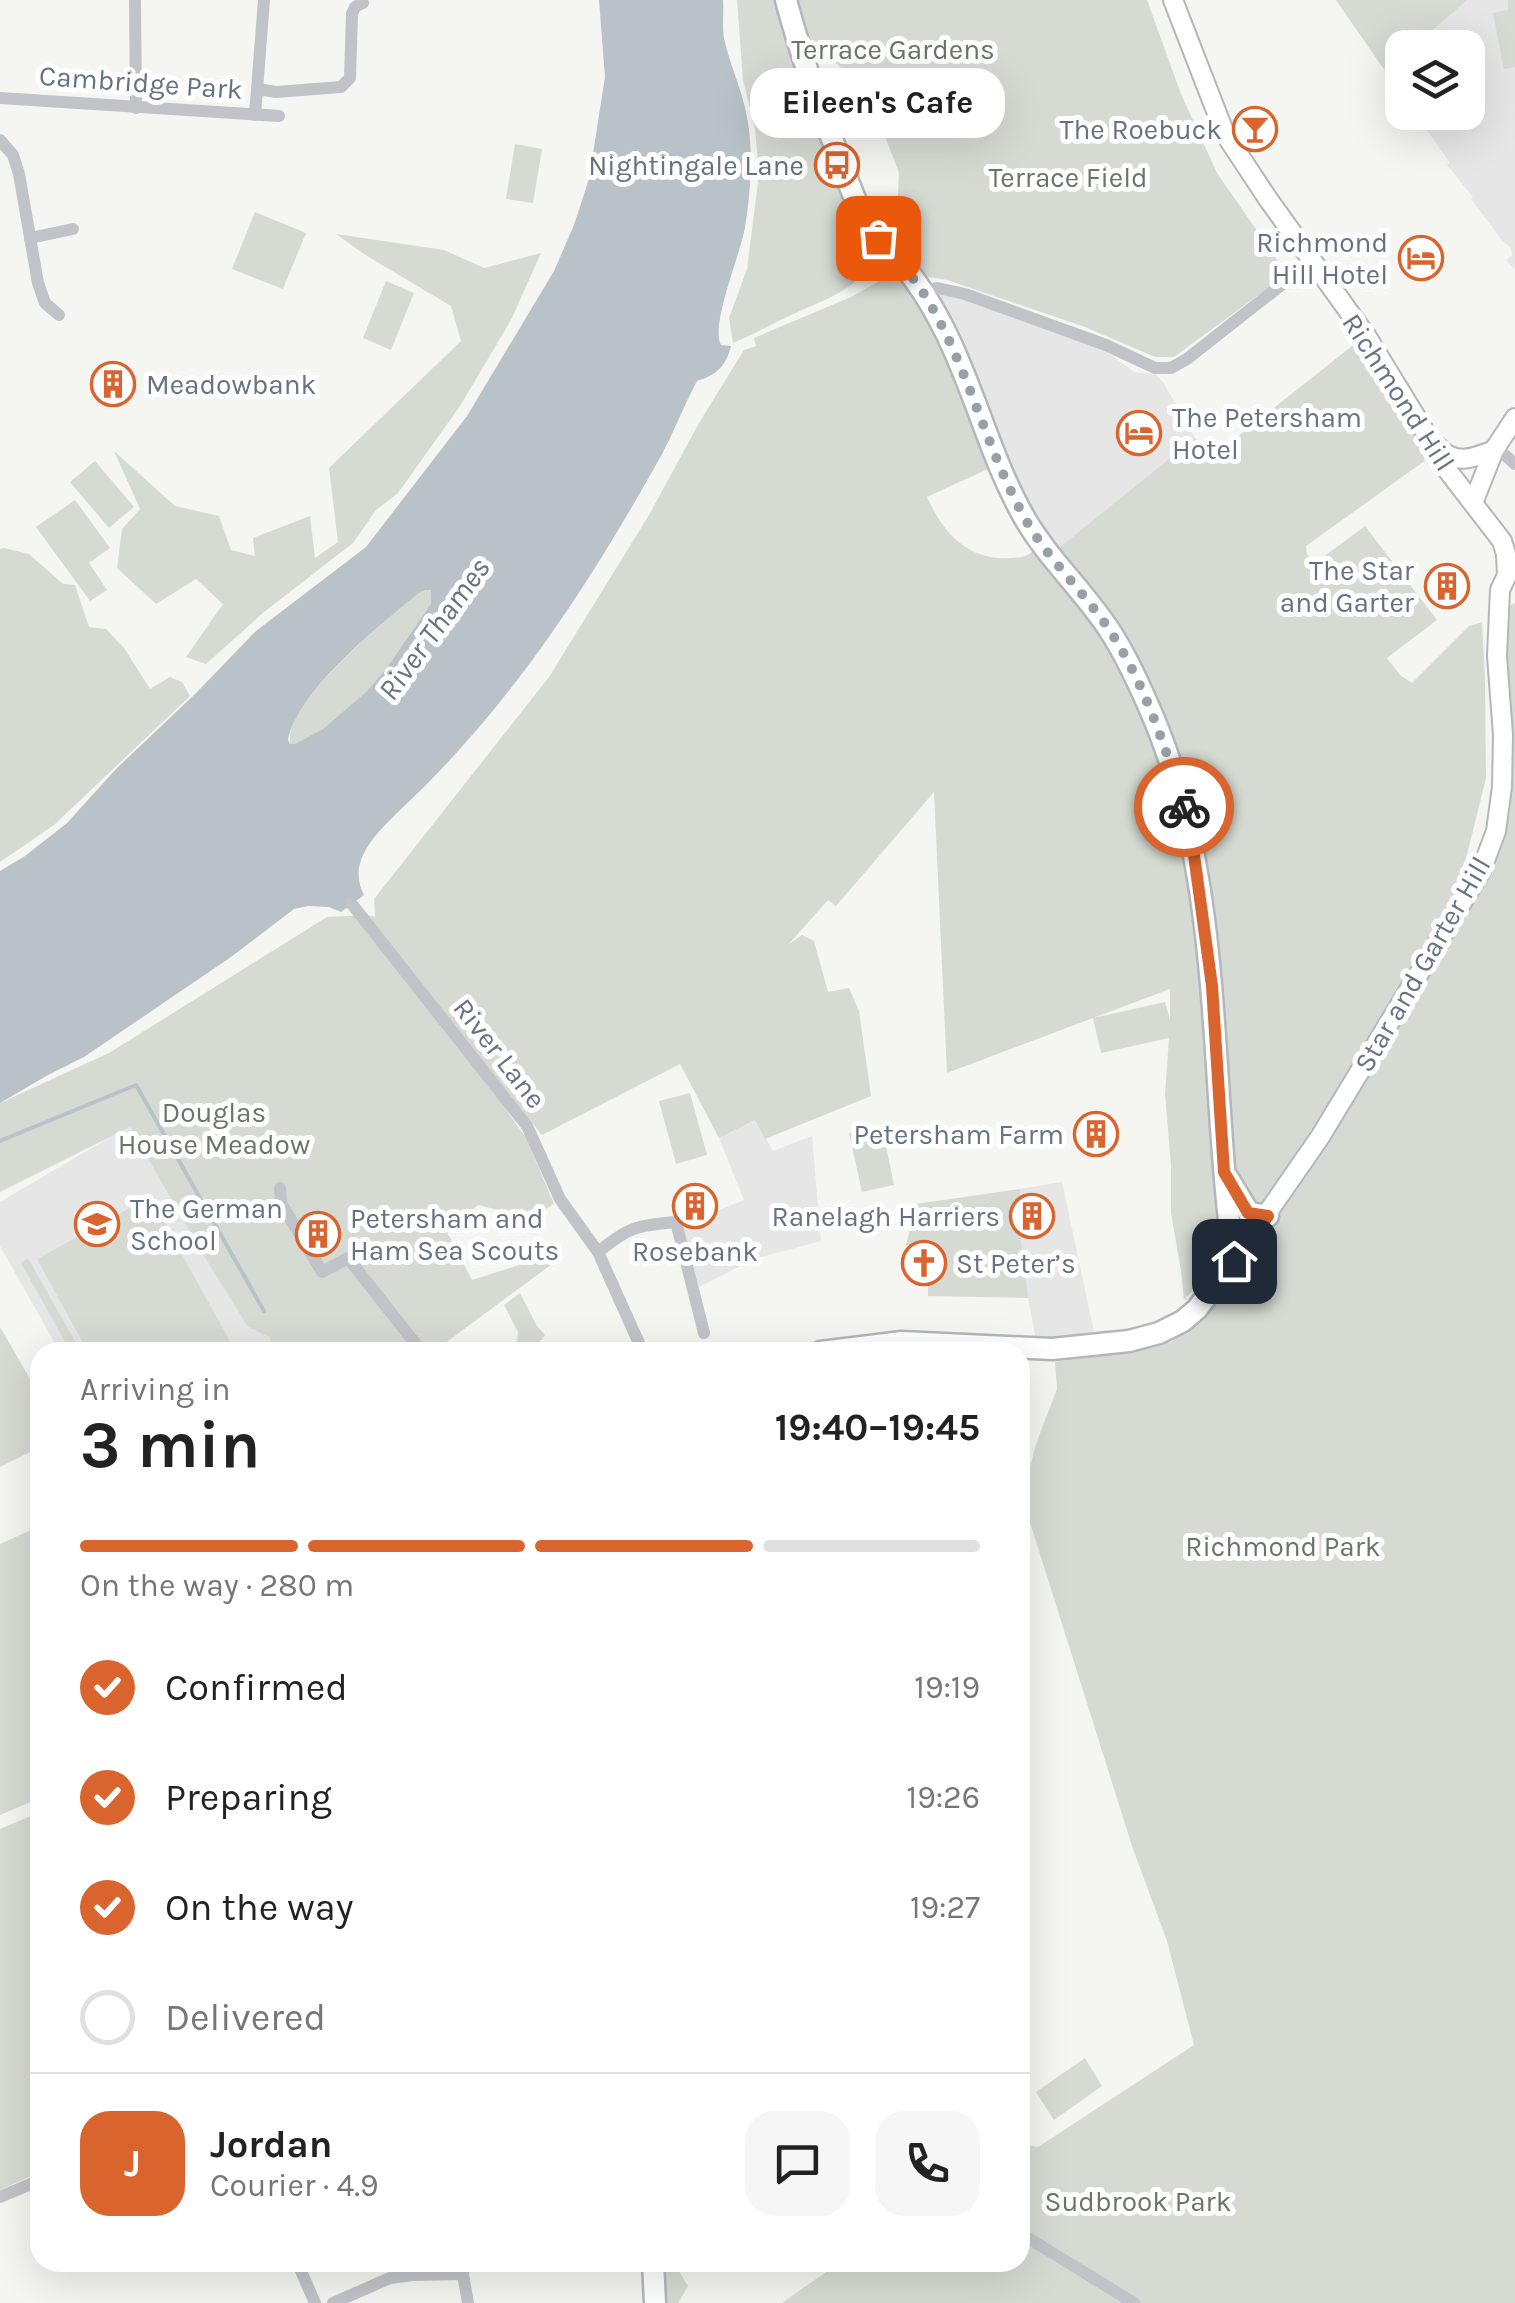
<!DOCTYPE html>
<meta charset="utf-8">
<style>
:root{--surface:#fff;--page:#f6f6f6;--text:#222;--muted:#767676;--line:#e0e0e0;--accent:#d9642e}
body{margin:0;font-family:Karla,sans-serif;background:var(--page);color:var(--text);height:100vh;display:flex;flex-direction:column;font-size:38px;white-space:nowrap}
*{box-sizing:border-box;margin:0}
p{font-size:32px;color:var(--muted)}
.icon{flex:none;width:55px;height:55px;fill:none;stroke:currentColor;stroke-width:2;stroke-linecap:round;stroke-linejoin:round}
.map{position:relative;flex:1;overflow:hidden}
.panel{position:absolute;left:30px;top:1342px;width:1000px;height:930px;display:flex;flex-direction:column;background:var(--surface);border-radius:30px;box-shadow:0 10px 40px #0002}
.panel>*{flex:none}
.fabs{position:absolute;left:1385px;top:30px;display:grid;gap:20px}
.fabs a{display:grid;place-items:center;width:100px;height:100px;border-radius:20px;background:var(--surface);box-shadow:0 10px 40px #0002;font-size:50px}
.pin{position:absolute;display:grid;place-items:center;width:85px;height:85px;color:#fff;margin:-42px;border-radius:20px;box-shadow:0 5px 15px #0006}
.courier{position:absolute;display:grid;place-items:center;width:100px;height:100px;margin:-50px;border:8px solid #d9642e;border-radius:50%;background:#fff;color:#222;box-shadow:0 2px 12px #0007}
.bubble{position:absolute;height:70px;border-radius:30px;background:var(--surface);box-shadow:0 10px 40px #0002;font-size:32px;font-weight:700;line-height:70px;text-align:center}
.overview em{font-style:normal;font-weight:700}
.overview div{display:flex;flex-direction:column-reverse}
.overview{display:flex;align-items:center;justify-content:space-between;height:170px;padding:0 50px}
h1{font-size:65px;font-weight:700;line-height:75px}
.bar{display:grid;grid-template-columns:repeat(4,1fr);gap:15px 10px;align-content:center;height:120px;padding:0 50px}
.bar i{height:12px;border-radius:8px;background:var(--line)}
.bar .selected{background:var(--accent)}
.bar p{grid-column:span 4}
.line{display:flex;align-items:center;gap:25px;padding:0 50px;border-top:2px solid var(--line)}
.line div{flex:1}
.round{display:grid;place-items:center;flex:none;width:105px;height:105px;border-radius:30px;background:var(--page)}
ol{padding:0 50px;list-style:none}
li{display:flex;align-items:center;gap:30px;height:110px}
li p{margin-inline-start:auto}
li .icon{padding:10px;border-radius:50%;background:var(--accent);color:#fff;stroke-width:4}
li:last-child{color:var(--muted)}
li i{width:55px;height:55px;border:5px solid var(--line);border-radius:50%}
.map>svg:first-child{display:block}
.built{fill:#e5e6e5}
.green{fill:#d5dbd3}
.water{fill:#b9c2c8;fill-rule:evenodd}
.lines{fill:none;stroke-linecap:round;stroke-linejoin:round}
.stream{stroke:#b9c2c8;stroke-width:4}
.secondary-casing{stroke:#b3b7bb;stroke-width:22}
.primary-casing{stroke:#b3b7bb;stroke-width:25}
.minor{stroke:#c0c3c7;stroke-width:12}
.secondary{stroke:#fff;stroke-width:18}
.primary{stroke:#fff;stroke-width:20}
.done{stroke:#97a0a8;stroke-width:10;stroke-dasharray:0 18}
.route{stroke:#d9642e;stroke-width:12}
.labels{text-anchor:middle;stroke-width:10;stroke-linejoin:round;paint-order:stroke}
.park-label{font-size:28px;fill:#667864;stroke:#fff}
.street-label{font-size:28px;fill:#657281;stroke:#fff}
.poi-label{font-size:28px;fill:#657281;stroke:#fff;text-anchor:end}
.water-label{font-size:30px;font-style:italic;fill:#61737e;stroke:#fff}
</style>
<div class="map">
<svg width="1515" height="2303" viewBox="0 0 1515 2303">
<rect width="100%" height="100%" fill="#f5f5f1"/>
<!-- built -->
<g class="built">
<polygon points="1336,0 1515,0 1515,269 1506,260 1512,255 1511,248 1502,240 1471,199 1473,197 1447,165 1450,163 1415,113 1468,112 1468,48 1402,48 1402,95"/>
<polygon points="947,292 1104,350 1134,372 1155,374 1163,382 1195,438 1056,550 1015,485 972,373 938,296"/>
<polygon points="755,1120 773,1151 812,1136 821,1241 754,1259 699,1287 682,1225 744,1200 719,1138"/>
<polygon points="129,1126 258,1328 358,1352 60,1352 0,1246 0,1202"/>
<polygon points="1062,1182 1094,1332 1036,1340 1026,1287 1020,1230 1025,1229 1020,1189"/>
</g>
<!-- green -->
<g class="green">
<path d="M737,0H778L789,42L871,265C850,293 821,301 791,315C771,324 753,335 733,343L729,318L747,269L759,174L755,129L743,80Z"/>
<polygon points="793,0 1147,0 1181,94 1217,173 1287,274 1174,357 1155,357 1085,327 947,280 922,276 880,223 897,215 899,173 878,118 903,105 902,101 875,115 862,97 852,77 831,59 813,64"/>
<polygon points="1336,0 1467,0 1413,47 1402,48 1402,57 1386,72"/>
<polygon points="1508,0 1515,0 1515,67 1504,69 1493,13 1508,10"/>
<polygon points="515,144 542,149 533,203 506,199"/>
<polygon points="255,212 306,233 283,289 232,269"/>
<polygon points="336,234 444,250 484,268 541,253 511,320 460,406 398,493 376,510 353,543 264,612 206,664 186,657 223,604 196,579 156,604 117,568 122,529 140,509 114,451 175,506 219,516 231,550 255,556 253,538 310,516 315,558 338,542 329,468 461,341 451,306 367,256"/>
<path d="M897,271C937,333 965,399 990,468L927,497C943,533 968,561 1011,558C1021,557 1025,558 1033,551L1050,575L1053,573L1069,596L1087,583L1056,550L1195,438L1213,456L1357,342L1430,457L1306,546L1307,554L1315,563L1365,526L1437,620L1387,658L1400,675L1412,683L1469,626L1482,622L1485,678L1486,778L1458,891L1258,1217L1184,1300L1181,1271L1171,1213V1166L1165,1094L1169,1038L1101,1053L1093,1018L1165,1002L1170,1020V989L947,1073L934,792L836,906L828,900L788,945L802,935L814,941L828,992L849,988L859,1011L871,1096L765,1139L755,1120L719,1138L680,1064L542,1135L395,951L526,1138L554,1204L525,1222L510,1227L498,1210L478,1205L447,1232L472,1280L532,1261H556L433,1352H363L344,1348L343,1352H275L269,1337L248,1327L201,1251L130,1127L0,1192V1103L109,1053L327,917L369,915L375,917L374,899L549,677L649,515L699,423L744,350L756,346L754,338L851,297Z"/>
<polygon points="386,281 414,293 391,350 363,338"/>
<polygon points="95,461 134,507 109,528 70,482"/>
<polygon points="75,500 110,548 89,563 107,590 90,601 36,527"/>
<polygon points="4,548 29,554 63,584 75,585 89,627 106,629 124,648 150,689 170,677 182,682 190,696 54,825 0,862 0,549"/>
<path d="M426,590H431L432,604L386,669L367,691L323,729L295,745L290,744C282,704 388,618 419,593Z"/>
<polygon points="1515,603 1515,2303 782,2303 839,2263 1020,2262 1020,2144 1038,2147 1194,2045 1167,1941 1132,1846 1022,1497 1036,1444 1057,1389 1055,1362 1171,1342 1217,1299 1228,1303 1226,1287 1288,1202 1502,830 1506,608"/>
<polygon points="690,1093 707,1155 676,1164 659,1101"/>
<polygon points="882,1126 894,1185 862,1192 849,1133"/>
<polygon points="1020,1189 1025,1230 1020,1231 1028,1298 928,1296 928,1272 938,1272 938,1258 928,1258 928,1245 906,1245 916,1204"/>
<polygon points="150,1197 236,1352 88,1352 37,1259"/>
<polygon points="28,1258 81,1352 71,1352 21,1263"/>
<polygon points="520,1293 537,1326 545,1335 532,1352 509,1352 517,1344 518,1332 504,1305"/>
<polygon points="0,1327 40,1396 40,1447 0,1467"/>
<polygon points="40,1526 40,1798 0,1815 0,1544"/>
<polygon points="40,1812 40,2172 0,2190 0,1829"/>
<polygon points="1085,2058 1102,2086 1054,2120 1036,2092"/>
<polygon points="664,2263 674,2263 688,2286 678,2303 663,2303"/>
</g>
<!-- water -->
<path class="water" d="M599,0H723C724,13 722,25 724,38C729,63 741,87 746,112C754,148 751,190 745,227C741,253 710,325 721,345L731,346C726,366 717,375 697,381C684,405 674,432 661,456C589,585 508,710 399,811C377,833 346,861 364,895L341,912L329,907L308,906L294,909L231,957L84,1057L48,1075L0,1103V871L25,856L67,823L116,769L194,695L256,631L366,547L467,416L554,271L574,225L589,179L605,77ZM426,590H431V604L386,669L367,691L323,729L295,744H290L288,740C298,690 380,625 419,593Z"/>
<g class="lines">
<!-- stream -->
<polyline class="stream" points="0,1141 136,1085 264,1311"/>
<defs>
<g id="secondary">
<polyline points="1173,0 1225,134 1268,199 1367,337 1427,435 1438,458 1502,541 1506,554 1507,575 1500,590 1497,656 1503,735 1502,787 1496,831 1481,871 1320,1137 1234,1261"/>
<path d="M1436,445C1454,466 1472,459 1494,450"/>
<polyline points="1473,503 1494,450 1515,418"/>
</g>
<g id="primary">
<path d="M786,0C800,53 819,106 839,157C847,178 854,200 865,220C874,235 887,247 899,260C917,281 932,305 944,329C975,390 990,457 1024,517C1048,559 1084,591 1110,631C1125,654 1137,680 1148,705C1226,879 1208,1076 1234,1261L1197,1309L1183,1321L1159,1333L1129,1341L1052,1349L902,1342L821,1352"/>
<polyline points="1228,1178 1249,1213 1268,1216"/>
<polyline points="653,2262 655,2303"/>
</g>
</defs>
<!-- secondary casing -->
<use href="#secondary" class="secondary-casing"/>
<!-- primary casing -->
<use href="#primary" class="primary-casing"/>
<!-- minor -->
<g class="minor">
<polyline points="135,0 136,108"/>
<polyline points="257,89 276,92 341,87 350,78 352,14 355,7 363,3"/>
<polyline points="0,98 279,116"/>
<polyline points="255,115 264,0"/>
<polyline points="0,140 13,155 19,174 38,283 45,303 59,315"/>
<polyline points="30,238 73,229"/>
<polyline points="923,293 937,288 965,294 1106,345 1155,368 1171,368 1187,359 1299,271 1314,264"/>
<polyline points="1496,447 1515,464"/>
<polyline points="351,903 527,1126 560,1199 598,1252 643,1352"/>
<polyline points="280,1188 281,1203 322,1272 348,1258 422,1352"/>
<path d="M598,1252C630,1226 636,1226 676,1222L704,1333"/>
<polyline points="1020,1819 1023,1829 1020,1848"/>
<polyline points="0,2197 40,2180"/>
<polyline points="1020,2233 1134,2303"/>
<polyline points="297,2262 315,2303"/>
<polyline points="465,2262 463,2274 468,2303"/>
<polyline points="333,2303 390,2278 412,2275 463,2274"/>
</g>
<!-- secondary -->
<use href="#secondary" class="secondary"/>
<!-- primary -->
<use href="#primary" class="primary"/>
</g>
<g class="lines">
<!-- done -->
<path class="done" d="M878,238C897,259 916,279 930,304C969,371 986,447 1023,515C1046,558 1083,590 1110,631C1145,684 1165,747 1184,807"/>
<!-- route -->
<polyline class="route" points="1184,807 1194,855 1212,986 1224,1172 1248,1213 1268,1216 1234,1261"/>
</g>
<!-- icons -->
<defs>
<symbol id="bar-ring" viewBox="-11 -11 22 22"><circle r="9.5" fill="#fff" stroke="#d9642e" stroke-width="1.5"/><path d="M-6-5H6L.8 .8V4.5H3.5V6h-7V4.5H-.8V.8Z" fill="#d9642e"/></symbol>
<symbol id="bus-ring" viewBox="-11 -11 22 22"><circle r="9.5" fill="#fff" stroke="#d9642e" stroke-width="1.5"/><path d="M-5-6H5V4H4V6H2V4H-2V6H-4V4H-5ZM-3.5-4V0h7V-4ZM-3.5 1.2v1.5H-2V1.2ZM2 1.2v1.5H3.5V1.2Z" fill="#d9642e"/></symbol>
<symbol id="hotel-ring" viewBox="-11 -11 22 22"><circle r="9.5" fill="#fff" stroke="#d9642e" stroke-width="1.5"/><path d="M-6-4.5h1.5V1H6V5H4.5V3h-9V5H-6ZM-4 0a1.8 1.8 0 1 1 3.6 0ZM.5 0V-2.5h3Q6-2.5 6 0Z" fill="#d9642e"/></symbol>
<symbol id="building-ring" viewBox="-11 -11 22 22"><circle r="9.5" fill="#fff" stroke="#d9642e" stroke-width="1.5"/><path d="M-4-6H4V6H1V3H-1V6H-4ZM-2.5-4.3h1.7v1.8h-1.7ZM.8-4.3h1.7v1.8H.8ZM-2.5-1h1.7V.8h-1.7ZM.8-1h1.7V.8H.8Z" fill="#d9642e"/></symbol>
<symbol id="school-ring" viewBox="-11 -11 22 22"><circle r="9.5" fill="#fff" stroke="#d9642e" stroke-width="1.5"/><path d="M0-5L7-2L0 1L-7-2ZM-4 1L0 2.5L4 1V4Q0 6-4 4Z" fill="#d9642e"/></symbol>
<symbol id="church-ring" viewBox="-11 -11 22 22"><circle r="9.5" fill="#fff" stroke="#d9642e" stroke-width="1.5"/><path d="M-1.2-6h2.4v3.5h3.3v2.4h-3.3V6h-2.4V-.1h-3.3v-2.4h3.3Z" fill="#d9642e"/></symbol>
</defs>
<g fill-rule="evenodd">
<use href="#bar-ring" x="1230" y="104" width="50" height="50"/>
<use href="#bus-ring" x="812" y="140" width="50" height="50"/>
<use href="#hotel-ring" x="1396" y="233" width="50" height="50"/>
<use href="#building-ring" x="88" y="359" width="50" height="50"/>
<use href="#hotel-ring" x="1114" y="408" width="50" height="50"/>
<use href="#building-ring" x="1422" y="561" width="50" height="50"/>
<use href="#building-ring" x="1071" y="1109" width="50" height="50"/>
<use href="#building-ring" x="670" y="1181" width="50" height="50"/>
<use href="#building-ring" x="1007" y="1191" width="50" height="50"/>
<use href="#school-ring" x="72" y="1199" width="50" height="50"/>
<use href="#building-ring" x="293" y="1209" width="50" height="50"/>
<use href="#church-ring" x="899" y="1238" width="50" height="50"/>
</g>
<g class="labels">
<!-- park labels -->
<g class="park-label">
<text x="893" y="59">Terrace Gardens</text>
<text x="1068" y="187">Terrace Field</text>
<text x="214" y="1122">Douglas<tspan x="214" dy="32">House Meadow</tspan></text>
<text x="1283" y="1556">Richmond Park</text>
<text x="1138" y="2211">Sudbrook Park</text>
</g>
<!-- street labels -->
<g class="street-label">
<text transform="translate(141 82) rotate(4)" y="10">Cambridge Park</text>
<text transform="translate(1399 392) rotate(57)" y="10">Richmond Hill</text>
<text transform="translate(1422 964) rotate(-60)" y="10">Star and Garter Hill</text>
<text transform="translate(500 1053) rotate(52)" y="10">River Lane</text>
</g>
<!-- poi labels -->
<g class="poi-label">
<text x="1222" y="139">The Roebuck</text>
<text x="804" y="175">Nightingale Lane</text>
<text x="1388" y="252">Richmond<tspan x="1388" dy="32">Hill Hotel</tspan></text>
<text x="146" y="394" text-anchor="start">Meadowbank</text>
<text x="1172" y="427" text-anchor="start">The Petersham<tspan x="1172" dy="32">Hotel</tspan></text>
<text x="1414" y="580">The Star<tspan x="1414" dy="32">and Garter</tspan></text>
<text x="1064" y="1144">Petersham Farm</text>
<text x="130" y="1218" text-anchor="start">The German<tspan x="130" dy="32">School</tspan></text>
<text x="1000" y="1226">Ranelagh Harriers</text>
<text x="350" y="1228" text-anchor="start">Petersham and<tspan x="350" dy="32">Ham Sea Scouts</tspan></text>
<text x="695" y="1261" text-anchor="middle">Rosebank</text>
<text x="956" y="1273" text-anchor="start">St Peter’s</text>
</g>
<!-- water labels -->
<g class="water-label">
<text transform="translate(434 629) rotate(-54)" y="10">River Thames</text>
</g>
</g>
</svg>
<div class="fabs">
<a><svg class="icon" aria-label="layers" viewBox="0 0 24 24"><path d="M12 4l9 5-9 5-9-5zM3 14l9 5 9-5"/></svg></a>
</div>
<div class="pin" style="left:878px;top:238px;background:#ea580c"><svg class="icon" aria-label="bag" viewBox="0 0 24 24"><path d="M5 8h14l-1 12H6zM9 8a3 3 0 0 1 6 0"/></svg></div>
<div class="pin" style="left:1234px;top:1261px;background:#1f2937"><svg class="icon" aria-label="home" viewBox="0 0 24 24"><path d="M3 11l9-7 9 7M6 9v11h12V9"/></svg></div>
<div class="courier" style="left:1184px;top:807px"><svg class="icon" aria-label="bike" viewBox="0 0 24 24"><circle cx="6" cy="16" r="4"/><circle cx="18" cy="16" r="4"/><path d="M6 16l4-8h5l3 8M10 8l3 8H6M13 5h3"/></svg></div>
<div class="bubble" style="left:750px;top:68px;width:255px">Eileen's Cafe</div>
<section class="panel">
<div class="overview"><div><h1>3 min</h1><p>Arriving in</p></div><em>19:40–19:45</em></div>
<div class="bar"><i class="selected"></i><i class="selected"></i><i class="selected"></i><i></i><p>On the way · 280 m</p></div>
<ol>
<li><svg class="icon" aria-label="check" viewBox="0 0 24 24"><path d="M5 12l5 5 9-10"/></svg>Confirmed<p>19:19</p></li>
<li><svg class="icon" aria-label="check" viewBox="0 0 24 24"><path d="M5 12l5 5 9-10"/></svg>Preparing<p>19:26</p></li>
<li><svg class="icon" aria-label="check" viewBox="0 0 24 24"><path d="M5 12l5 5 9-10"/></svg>On the way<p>19:27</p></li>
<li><i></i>Delivered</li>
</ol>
<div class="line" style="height:180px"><b class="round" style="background:var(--accent);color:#fff">J</b><div><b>Jordan</b><p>Courier · 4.9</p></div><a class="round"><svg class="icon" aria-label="chat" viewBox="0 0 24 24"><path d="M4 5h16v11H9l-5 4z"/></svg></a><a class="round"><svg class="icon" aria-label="phone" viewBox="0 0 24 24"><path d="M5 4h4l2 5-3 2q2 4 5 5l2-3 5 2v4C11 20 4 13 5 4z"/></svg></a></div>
</section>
</div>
